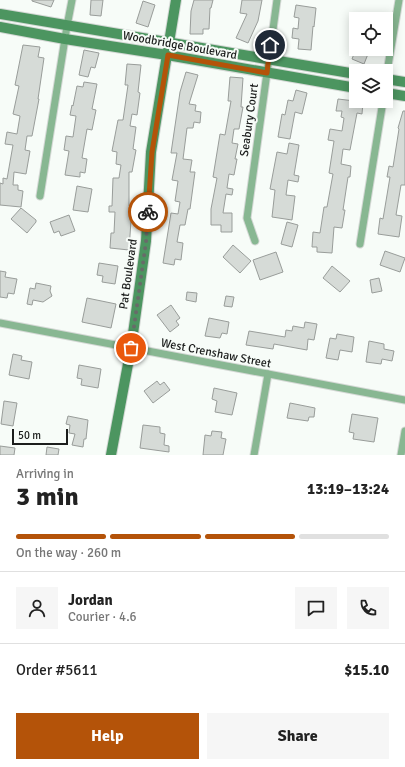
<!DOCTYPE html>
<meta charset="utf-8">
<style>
:root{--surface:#fff;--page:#f6f6f6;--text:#222;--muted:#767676;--line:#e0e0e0;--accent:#b45309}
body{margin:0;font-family:Signika,sans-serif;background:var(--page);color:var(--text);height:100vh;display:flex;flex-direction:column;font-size:15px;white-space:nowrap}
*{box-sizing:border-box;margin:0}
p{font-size:13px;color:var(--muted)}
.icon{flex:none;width:22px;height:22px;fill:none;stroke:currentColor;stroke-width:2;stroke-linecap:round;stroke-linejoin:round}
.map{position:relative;height:455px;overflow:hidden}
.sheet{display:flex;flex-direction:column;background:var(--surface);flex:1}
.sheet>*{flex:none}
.fabs{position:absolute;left:349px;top:12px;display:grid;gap:8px}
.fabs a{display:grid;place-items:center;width:44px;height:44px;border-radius:0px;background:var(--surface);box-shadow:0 2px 10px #0003;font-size:20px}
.scale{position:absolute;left:12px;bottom:10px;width:56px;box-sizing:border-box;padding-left:4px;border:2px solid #1b1d1c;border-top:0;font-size:11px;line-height:14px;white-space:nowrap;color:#1b1d1c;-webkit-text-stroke:3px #f7fcf8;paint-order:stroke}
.pin{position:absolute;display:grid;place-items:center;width:34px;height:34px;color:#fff;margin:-17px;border:2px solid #fff;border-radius:50%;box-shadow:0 1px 4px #0007}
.courier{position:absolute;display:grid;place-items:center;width:40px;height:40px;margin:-20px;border:3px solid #b45309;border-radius:50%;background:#fff;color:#222;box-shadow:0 1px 5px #0007}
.head em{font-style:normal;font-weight:700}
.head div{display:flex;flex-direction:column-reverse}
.head{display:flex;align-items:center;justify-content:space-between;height:68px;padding:0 16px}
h1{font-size:26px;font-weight:700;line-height:30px}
.bar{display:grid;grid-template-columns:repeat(4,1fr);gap:6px 4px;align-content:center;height:48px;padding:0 16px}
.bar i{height:5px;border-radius:3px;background:var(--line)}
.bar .on{background:var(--accent)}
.bar p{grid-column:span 4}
.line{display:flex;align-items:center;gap:10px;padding:0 16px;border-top:1px solid var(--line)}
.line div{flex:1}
.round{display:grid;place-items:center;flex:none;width:42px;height:42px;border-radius:0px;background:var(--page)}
.button{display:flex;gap:8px;margin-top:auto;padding:8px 16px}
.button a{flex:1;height:46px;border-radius:0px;background:var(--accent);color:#fff;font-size:16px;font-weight:700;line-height:46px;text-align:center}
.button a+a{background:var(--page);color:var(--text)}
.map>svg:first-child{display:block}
.building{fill:#d6dbd7;stroke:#999d9a}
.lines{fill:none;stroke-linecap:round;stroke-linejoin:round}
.street-casing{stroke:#d4d8d5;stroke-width:9}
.secondary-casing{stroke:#d4d8d5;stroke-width:12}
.street{stroke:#88b792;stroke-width:7}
.secondary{stroke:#4c9560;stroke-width:10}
.done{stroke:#686b69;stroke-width:4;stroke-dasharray:0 7.2}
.route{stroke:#b45309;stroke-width:5}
.labels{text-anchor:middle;stroke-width:4;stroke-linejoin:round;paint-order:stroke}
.street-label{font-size:12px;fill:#1b1d1c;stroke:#f7fcf8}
</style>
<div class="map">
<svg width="405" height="455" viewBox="0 0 405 455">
<rect width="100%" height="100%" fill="#f7fcf8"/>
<!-- building -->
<g class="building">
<polygon points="32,0 54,0 51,7 32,1"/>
<polygon points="91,0 103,0 101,16 90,15"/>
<polygon points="194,0 213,0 211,8 210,8 209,29 203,29 203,34 190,34 191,11"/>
<polygon points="242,0 262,0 258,21 248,43 236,38 247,14 240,13"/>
<polygon points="143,1 155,5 148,27 136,23"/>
<polygon points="296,5 316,8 314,27 313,26 311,50 298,49 299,39 292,38 293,28 298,29 299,18 294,17"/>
<polygon points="23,45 40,47 38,57 44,58 38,99 39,99 32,136 27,136 25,150 30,151 26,174 14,172 13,185 18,185 18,190 23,191 21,207 0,205 0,183 3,184 3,178 7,179 13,145 5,144 7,132 17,134 20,116 13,114 19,86 15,85"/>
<polygon points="356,49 370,49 364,64 352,59"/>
<polygon points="84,50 99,53 95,68 91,67 88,77 79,75"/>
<polygon points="127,64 141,65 138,92 140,93 137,115 132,114 130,126 136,127 133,149 136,150 132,172 129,172 129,206 132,206 129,250 110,248 111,233 114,233 115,212 109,212 109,206 112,206 113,178 119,178 121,165 116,164 117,152 112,151 118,120 123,120 128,85 125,85"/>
<polygon points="186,72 198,75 189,104 196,105 195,111 201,112 200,123 194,122 193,128 187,128 183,159 192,160 190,172 195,172 190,209 188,209 185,225 180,225 177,242 183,243 181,260 175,259 174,265 163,263 171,213 178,214 180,202 175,201 178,181 172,180 177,153 171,153 180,92"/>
<polygon points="230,77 243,78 241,107 243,107 239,129 234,129 232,143 238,144 235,159 237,159 234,175 229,174 227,188 233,189 232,195 226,194 223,213 232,213 232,232 221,232 221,225 211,225 211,209 217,178 213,177 220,134 225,135 231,101 228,101"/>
<polygon points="84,82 97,84 92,109 96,110 92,130 87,129 82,158 87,159 85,173 80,172 80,177 65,175 69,151 64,150 66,136 73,137 76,116 70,115 72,105 73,106 77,86 83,87"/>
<polygon points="296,90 307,93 302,114 295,112 290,139 278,137 282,114 285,115 288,100 293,101"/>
<polygon points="338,99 363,102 362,114 357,113 350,150 343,149 341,164 351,166 350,177 348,177 343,210 345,210 342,228 334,227 332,253 317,252 317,247 312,247 313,232 320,233 324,207 327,207 333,174 329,173 334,141 328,140 330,129 342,131 344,118 341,117 342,111 336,111"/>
<polygon points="403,111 405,111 405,185 401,185 396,215 402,216 399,237 378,234 380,218 383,219 390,177 387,177 389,166 393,167 399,129 398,128"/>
<polygon points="289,143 299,145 294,175 299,176 298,182 288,180 286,195 295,196 292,220 272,217 275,190 270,189 277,152 287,154"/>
<polygon points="77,186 92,189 88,212 73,210"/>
<polygon points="21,208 36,220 36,222 27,233 11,219"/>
<polygon points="69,215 75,231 61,236 59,231 54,233 50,222"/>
<polygon points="287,222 298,225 292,247 281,244"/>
<polygon points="233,245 251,261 240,273 223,257"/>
<polygon points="385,251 405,258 400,272 380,265"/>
<polygon points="276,252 283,272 260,280 253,260"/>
<polygon points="99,263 118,266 115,284 102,282 103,276 97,275"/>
<polygon points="332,266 350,281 340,292 323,278"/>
<polygon points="0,271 6,272 5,277 17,279 14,294 8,293 7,298 0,297"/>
<polygon points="379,278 382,291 372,293 370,280"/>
<polygon points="36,283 51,286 50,291 52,296 43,302 33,300 32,305 27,304 30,288 35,289"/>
<polygon points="187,292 197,293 196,302 186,300"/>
<polygon points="226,296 234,297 232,307 224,306"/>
<polygon points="87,298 116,304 111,328 82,322"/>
<polygon points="171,305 180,318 176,321 179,325 170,332 157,315"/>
<polygon points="209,318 229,322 227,334 222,333 220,338 205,336"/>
<polygon points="305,322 317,324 314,340 308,339 307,350 274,344 273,349 246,345 249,331 285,337 286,330 292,331 293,326 304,328"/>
<polygon points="337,334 354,337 352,352 340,350 338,360 326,358 330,338 336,339"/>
<polygon points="369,341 384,344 384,349 394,351 392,361 382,359 381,364 366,362"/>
<polygon points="13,354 22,356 21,360 32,362 29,379 9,375"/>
<polygon points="79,365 101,369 98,388 81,385 82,379 77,378"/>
<polygon points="157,381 160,385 164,382 170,390 153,403 144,391"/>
<polygon points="214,388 237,393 232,415 215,412 217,401 212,399"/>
<polygon points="4,401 17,403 13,426 1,424"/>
<polygon points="290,403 315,408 314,417 309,417 308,421 287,418"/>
<polygon points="352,414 378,418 374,442 353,439 354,433 349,432"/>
<polygon points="68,416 88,420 86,439 84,439 83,447 72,445 75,434 69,433 70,425 66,424"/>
<polygon points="143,425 160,427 160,433 165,434 164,445 169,446 169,452 140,448"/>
<polygon points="212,431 222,432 221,438 226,439 223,455 203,455 205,435 211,436"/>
<polygon points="0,446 15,448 14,455 0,455"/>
<polygon points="47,447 59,449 58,455 46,455"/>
</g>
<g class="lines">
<defs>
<g id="street">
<polyline points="386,78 399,0"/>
<polyline points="40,196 67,26 72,0"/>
<polyline points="255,241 247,218 277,0"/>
<polyline points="360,244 383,101"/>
<polyline points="0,323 405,400"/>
<polyline points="254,455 268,374"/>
<polyline points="401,455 405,431"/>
</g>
<g id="secondary">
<polyline points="0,14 356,74"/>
<polyline points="0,27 65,39 167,55 356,88"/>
<polyline points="386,79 405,82"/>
<polyline points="386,93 405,96"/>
<polyline points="111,455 131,348 146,241 151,152 176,0"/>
</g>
</defs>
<!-- street casing -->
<use href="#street" class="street-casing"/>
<!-- secondary casing -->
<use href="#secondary" class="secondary-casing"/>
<!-- street -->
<use href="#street" class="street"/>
<!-- secondary -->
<use href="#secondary" class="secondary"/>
</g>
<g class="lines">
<!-- done -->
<polyline class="done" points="131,348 146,242 148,212"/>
<!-- route -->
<polyline class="route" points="148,212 152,152 168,55 267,73 270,45"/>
</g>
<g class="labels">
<!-- street labels -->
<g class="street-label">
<text transform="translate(180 45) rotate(10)" y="4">Woodbridge Boulevard</text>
<text transform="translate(249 120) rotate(-82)" y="4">Seabury Court</text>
<text transform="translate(128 274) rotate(-82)" y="4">Pat Boulevard</text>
<text transform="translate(216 353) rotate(11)" y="4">West Crenshaw Street</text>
</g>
</g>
</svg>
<div class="fabs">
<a><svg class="icon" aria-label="locate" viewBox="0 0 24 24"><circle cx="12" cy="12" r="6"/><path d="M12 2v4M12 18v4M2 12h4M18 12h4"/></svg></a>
<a><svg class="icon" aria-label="layers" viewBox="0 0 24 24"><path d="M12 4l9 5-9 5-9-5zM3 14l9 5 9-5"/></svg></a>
</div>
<div class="scale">50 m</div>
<div class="pin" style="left:131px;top:348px;background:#ea580c"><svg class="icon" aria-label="bag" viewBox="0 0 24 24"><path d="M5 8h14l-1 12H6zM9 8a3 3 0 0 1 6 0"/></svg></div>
<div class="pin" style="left:270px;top:45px;background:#1f2937"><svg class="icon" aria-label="home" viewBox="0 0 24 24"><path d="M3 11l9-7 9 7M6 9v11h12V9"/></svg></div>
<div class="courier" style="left:148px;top:212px"><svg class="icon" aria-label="bike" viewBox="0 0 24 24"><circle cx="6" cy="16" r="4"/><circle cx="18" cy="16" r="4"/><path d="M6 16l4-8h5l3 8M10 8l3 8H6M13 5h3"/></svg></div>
</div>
<section class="sheet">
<div class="head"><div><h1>3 min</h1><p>Arriving in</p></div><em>13:19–13:24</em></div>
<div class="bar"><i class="on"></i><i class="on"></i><i class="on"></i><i></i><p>On the way · 260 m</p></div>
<div class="line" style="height:72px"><a class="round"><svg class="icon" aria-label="person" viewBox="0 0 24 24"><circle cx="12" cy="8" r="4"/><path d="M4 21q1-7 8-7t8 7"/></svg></a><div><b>Jordan</b><p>Courier · 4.6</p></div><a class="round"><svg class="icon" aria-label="chat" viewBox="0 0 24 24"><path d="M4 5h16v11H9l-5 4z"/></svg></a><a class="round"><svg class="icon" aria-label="phone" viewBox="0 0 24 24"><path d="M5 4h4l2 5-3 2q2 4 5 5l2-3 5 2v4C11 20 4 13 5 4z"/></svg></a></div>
<div class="line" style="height:52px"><div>Order #5611</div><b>$15.10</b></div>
<div class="button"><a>Help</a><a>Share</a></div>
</section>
